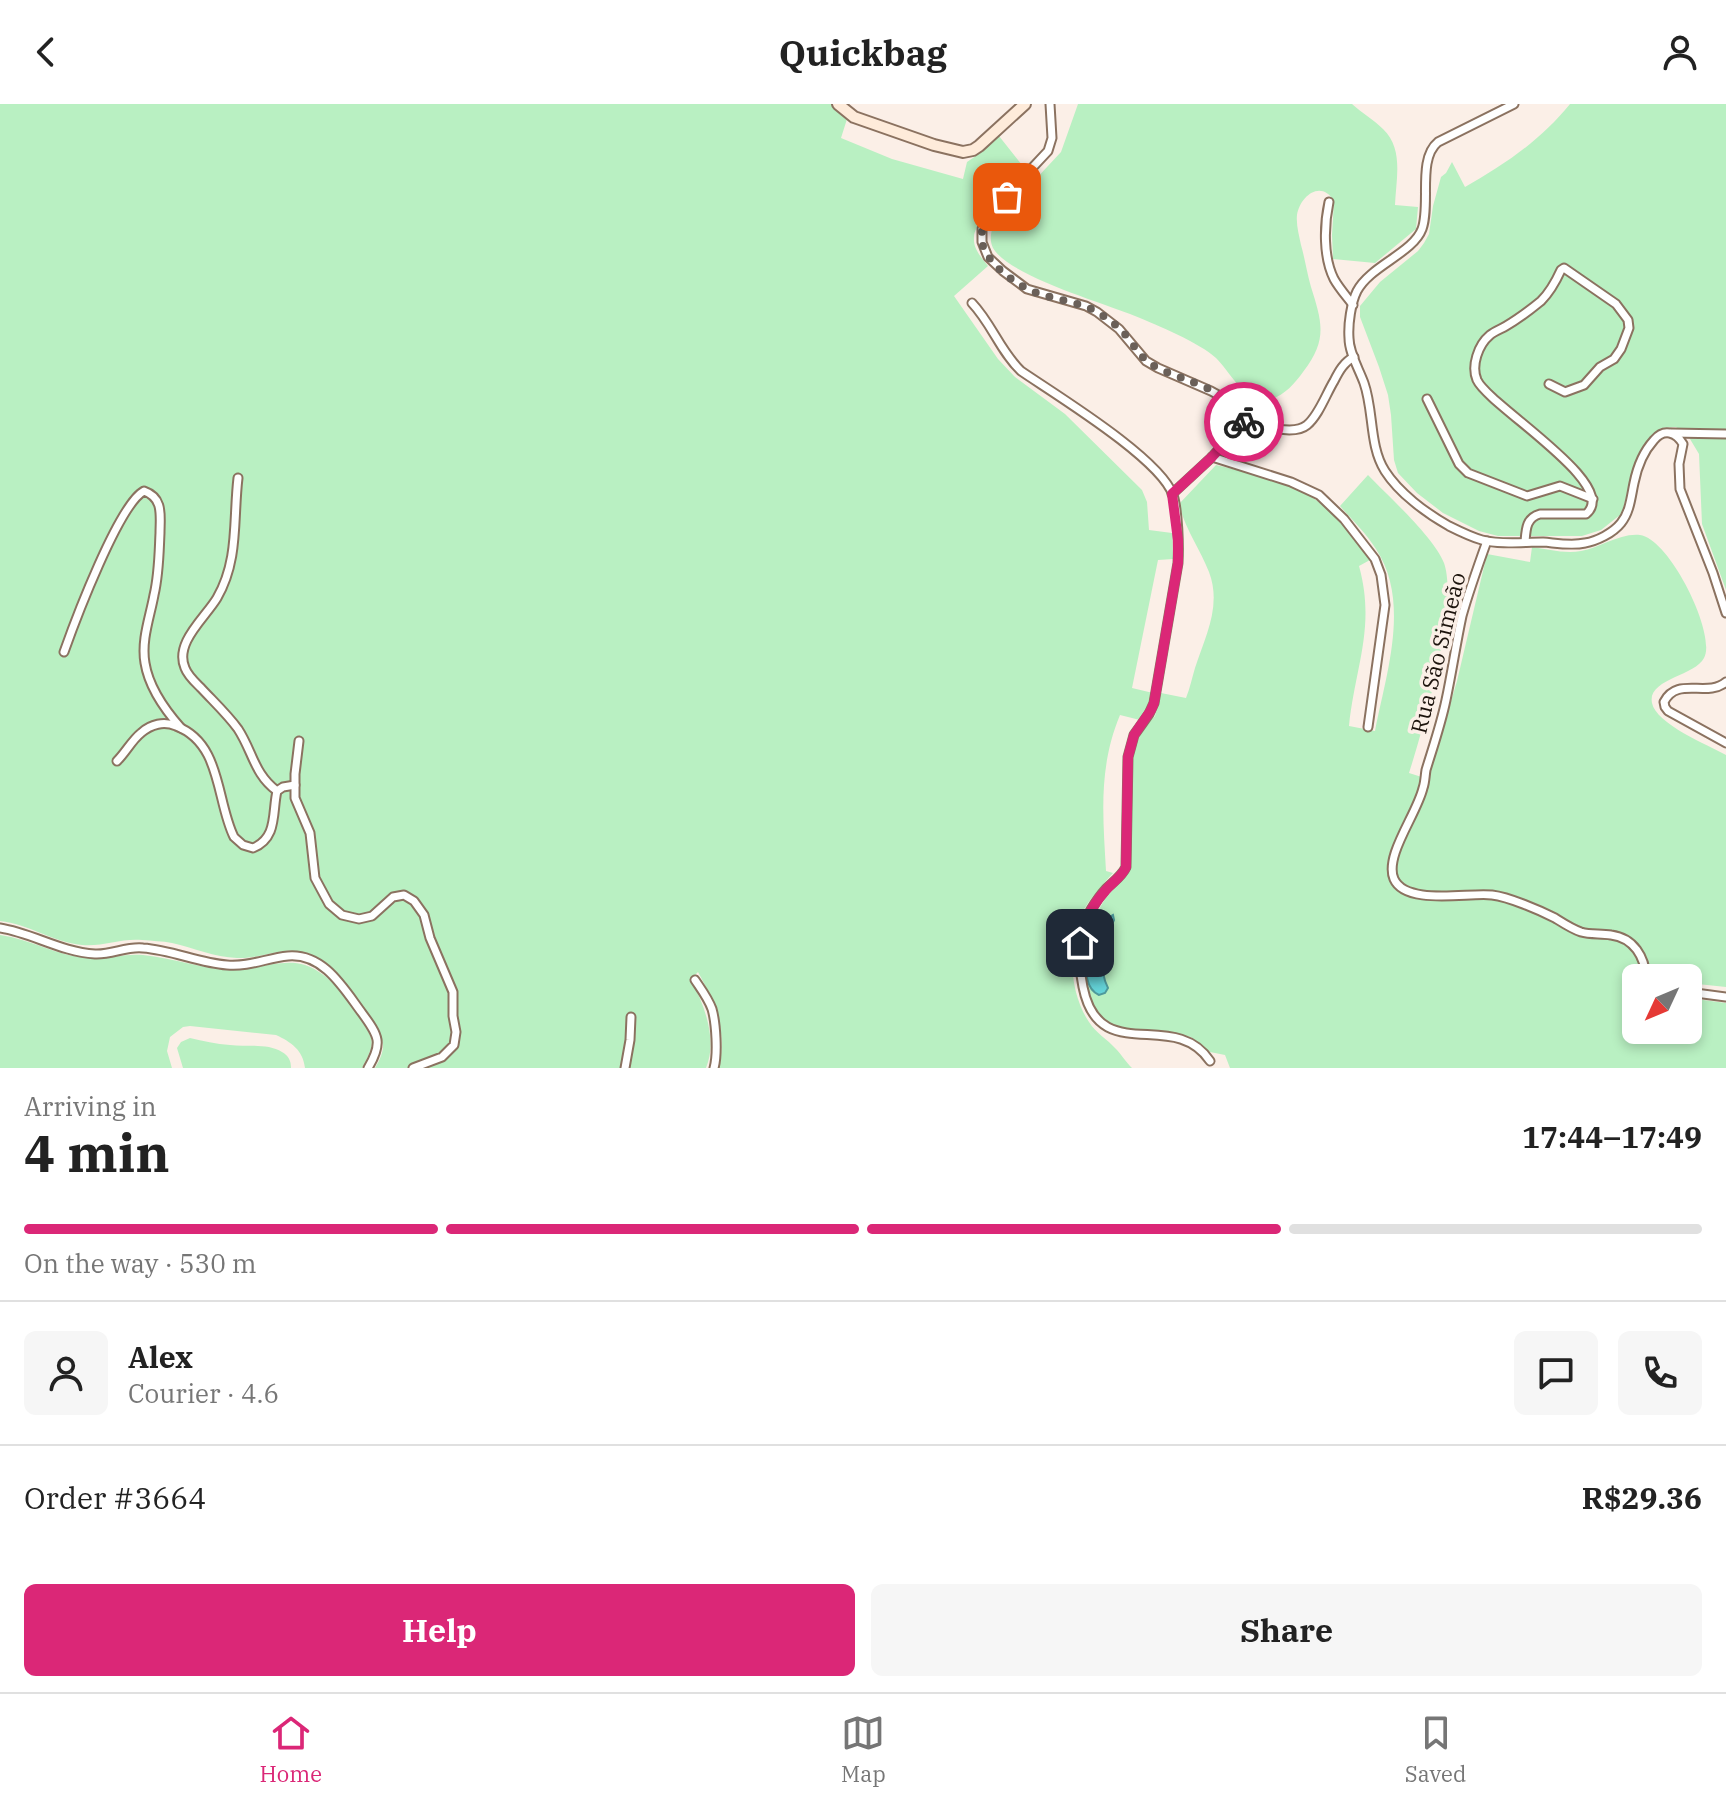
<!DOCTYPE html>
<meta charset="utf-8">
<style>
:root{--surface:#fff;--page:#f6f6f6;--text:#222;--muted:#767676;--line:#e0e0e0;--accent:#db2777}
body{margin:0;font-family:"IBM Plex Serif",serif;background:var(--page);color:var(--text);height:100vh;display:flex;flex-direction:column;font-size:30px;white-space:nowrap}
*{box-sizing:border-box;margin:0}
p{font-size:26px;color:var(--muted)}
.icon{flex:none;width:44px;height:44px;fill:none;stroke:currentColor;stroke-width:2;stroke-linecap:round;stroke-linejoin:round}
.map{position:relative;height:964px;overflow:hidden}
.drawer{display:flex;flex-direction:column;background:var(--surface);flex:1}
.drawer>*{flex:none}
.needle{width:52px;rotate:226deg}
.fabs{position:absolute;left:1622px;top:860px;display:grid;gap:16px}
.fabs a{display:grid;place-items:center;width:80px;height:80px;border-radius:12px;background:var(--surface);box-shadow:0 4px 12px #0003;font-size:40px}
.pin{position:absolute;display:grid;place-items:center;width:68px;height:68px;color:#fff;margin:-34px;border-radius:16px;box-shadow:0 4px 12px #0006}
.courier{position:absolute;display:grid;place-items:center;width:80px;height:80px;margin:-40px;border:6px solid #db2777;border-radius:50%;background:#fff;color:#222;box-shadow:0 2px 10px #0007}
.headline em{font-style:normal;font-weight:700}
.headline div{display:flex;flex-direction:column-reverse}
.headline{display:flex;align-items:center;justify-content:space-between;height:136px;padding:0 24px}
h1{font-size:52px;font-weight:700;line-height:60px}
.bar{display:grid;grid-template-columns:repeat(4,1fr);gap:12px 8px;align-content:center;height:96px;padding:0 24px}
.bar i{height:10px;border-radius:6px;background:var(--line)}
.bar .on{background:var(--accent)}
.bar p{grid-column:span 4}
.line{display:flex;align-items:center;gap:20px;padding:0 24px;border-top:2px solid var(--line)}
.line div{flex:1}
.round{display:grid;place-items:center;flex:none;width:84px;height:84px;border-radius:12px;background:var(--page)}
.action{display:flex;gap:16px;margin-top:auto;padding:16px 24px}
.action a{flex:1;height:92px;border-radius:12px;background:var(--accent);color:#fff;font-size:32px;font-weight:700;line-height:92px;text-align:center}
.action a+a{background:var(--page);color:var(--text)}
header{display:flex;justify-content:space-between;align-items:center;height:104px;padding:0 24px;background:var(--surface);font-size:36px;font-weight:700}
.tab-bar{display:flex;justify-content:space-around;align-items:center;height:112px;border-top:2px solid var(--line);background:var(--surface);font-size:22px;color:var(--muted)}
.tab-bar a{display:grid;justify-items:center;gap:4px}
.tab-bar .on{color:var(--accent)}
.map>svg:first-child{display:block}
.green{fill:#b9f0c2}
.water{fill:#65d4d9;stroke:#4f9a9c;stroke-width:2}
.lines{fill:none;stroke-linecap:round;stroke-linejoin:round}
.street-casing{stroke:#8b7260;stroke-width:11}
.secondary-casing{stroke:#8b7260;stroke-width:14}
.street{stroke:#fff;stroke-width:7}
.secondary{stroke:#feebda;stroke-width:10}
.done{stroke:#6a6059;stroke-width:8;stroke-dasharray:0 14.4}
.route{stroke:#db2777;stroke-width:10}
.labels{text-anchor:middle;stroke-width:7;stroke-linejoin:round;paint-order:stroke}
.street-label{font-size:22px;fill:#1c130c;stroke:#fbefe7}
</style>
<header><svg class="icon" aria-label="back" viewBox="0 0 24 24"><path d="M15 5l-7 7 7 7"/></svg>Quickbag<svg class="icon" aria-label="person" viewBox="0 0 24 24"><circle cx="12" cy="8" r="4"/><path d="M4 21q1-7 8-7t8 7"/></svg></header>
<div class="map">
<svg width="1726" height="964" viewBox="0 0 1726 964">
<rect width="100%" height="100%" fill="#fbefe7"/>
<!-- green -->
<g class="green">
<path d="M0,0H831L847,15L841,34L892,55L963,75L967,58L983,47L999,32L1026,66C1014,79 974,117 974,133C973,145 981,153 988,162L954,192L998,255L1015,273L1065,310L1142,386L1147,398L1149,426L1172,429L1173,455L1158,456L1132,584L1153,589L1148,605L1140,616L1120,611C1098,664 1103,712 1106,767L1113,769C1102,781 1090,794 1082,809C1067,840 1069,889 1089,918C1096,929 1107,935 1116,945C1121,950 1126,958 1132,964H719C727,926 716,901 698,868L691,875C704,901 718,935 706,964H375C390,939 382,933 367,910C348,881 324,843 285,847C268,849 254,855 237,854C214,853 194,844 172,839C162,837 152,837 142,836C122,834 102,843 82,841C53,838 28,820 0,817Z"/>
<path d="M1078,0H1352C1362,9 1374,16 1383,25C1404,45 1396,75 1395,101L1418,103L1416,125L1375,159L1333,155L1332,131L1334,97C1321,75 1300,92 1297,111C1296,121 1299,131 1301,141C1305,155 1307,169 1311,183C1322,218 1328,236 1303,268C1295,279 1285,291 1271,295C1247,304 1230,267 1216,254C1200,239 1157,221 1135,212C1104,199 1009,172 993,144C989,136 991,127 994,120L1061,48Z"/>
<path d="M1570,0H1726V486L1702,420L1699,350L1687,330L1676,323L1661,324L1651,333L1632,369L1623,405L1620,411L1601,426L1582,432H1498L1479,427L1443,409L1417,389L1398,369L1394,356L1391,311L1388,291L1379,263L1360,213V202L1380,178L1418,147L1424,139L1429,130L1433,102L1441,73L1446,69L1452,58L1465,83C1504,61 1541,36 1570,0Z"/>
<path d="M1216,361C1245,368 1278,375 1305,389C1331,403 1354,431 1370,456L1359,462C1376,523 1355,563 1349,622L1375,627C1386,570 1411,498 1376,445C1366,429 1352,416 1340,402L1368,371C1388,392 1434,433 1444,459C1459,501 1423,625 1409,669L1428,675L1457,577L1487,450L1530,458L1532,443C1547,445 1565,450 1581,447C1600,444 1619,429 1640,431C1670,435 1717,531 1704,554C1695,572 1647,575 1652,599C1656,620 1708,641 1726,651V883L1688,879V874H1636V926H1688V894L1726,899V964H1230L1225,951L1210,948L1191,933L1177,931L1124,933L1110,926L1090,901L1083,859L1084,842L1088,824L1105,795L1127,770L1130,763L1131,663L1134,645L1142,627L1155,612L1161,589L1186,594C1190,584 1192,574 1195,564C1205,533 1222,502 1209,468C1200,445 1185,425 1179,400Z"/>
<path d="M0,831C30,835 57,852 88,854C106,856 124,849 143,851C173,854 202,865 232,866C256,866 282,854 305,861C330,870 343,890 357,910C374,936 377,936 362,964H305C303,946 291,938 276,931L190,922L183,923L170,933L167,947L172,964H0Z"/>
<path d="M190,934C203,937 216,940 230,941C246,943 268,939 282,948C289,952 291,957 291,964H183L177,944L181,938Z"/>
</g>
<!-- water -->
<path class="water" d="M1113,811L1114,816C1104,836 1097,862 1108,884L1105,889L1099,891C1073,879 1092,822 1113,811Z"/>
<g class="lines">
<defs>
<g id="street">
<polyline points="1050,0 1052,34 1048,47 1018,79 982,125 982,138 988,153 1003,167 1027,185 1086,202 1097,208 1119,225 1146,257 1158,264 1211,287 1233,299 1241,305 1246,316"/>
<path d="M1514,0L1438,38C1417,55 1431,101 1422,125C1413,149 1370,162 1357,187C1351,199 1348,220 1349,234C1349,249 1359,265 1364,279C1374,307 1369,342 1385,367C1399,389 1426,409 1449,422C1459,427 1471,433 1482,436C1501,441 1523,438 1543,438C1556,439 1571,442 1585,439C1597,437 1613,429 1621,419C1630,408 1631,393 1634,379C1637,364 1644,347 1654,336C1664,324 1676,328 1683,340L1679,360L1680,385L1713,469L1726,509"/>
<path d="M1329,98C1324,121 1323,153 1334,175C1339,184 1347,193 1353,201"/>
<path d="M972,199C992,220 1000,247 1021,267C1056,291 1160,354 1173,391C1178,407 1179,442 1178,459L1154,599L1149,610L1134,631L1128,653L1126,763C1122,772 1113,778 1106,785C1096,796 1085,814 1081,828C1076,845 1080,866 1083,883C1099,964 1174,903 1210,957"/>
<polyline points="1427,295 1459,360 1468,369 1527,392 1560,382 1593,395"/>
<path d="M1246,316C1261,322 1294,332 1307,321C1319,311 1326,290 1334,277C1339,267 1344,258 1354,253"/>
<polyline points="1672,329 1726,330"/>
<polyline points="1212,353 1291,378 1319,391 1344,415 1375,455 1381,471 1385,501 1368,623"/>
<path d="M238,374C233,416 239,456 217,494C205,514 174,539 185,564C188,572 195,578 201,584C213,597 227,610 238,625C253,648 254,670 277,687"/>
<polyline points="1172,390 1212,353 1246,316"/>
<path d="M1487,437C1478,462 1469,487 1462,512C1456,540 1452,568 1446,596C1441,620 1433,643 1426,666C1425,672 1425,679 1423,684C1417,710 1384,752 1394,775C1406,802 1469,788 1492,791C1509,793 1539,806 1555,814C1563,819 1572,825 1581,828C1591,831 1601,829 1611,831C1634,834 1645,853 1646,874"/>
<path d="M1525,438C1526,425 1526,414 1540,410H1586C1622,381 1489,302 1477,276C1471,262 1478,241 1490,231C1495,227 1501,225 1506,222C1518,215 1530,206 1541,197C1550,188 1556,177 1561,166L1564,164L1616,200L1628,216L1629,224L1621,245L1614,255L1600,263L1584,281L1565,288L1549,280"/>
<path d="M64,548C75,517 119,400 144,387C164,394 160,412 160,429C159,450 159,470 154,491C150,513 141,536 145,559C149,584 165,606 181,624"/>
<path d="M1726,578C1707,594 1677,572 1664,598L1665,603L1668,607L1726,639"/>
<polyline points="299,637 295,670 295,694 310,729 315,774 329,800 342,811 359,815 372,812 393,793 404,791 414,797 424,811 430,834 453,888 453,912 456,928 454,941 442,953 413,964"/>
<path d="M117,657C126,648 132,636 141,629C151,620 164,617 176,622C222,639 216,697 234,733L243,741L253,744C278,734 272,708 277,687L283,683L295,681"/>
<path d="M0,824C32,829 61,848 95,850C111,851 127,842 143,844C172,846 199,859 227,861C249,863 267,854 288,852C324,849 344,885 362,909C379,932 383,939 368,964"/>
<path d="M695,876C701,885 708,894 712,905C716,919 718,950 714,964"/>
<polyline points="1688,888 1726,893"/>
<polyline points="625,964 630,936 631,913"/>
</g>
<polyline id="secondary" points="838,0 854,13 934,41 963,48 973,46 979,42 1025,0"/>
</defs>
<!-- street casing -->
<use href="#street" class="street-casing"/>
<!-- secondary casing -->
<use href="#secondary" class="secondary-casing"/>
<!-- street -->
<use href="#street" class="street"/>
<!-- secondary -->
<use href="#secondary" class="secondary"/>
</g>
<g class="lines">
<!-- done -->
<path class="done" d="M1007,93C1000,102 989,112 984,122C971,148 1010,177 1030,186C1049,195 1070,196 1089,204C1104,211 1118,221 1128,234C1137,246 1144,258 1158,264C1182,276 1237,289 1246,316L1244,318"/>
<!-- route -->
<path class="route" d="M1080,839C1081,822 1093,800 1105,787C1112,778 1122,773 1126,763L1128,653L1134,631L1151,606L1154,599L1178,459V436L1172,390L1212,353L1244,318"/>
</g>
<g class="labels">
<!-- street labels -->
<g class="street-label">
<text transform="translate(1438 549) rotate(-76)" y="8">Rua São Simeão</text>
</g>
</g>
</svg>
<div class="fabs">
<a><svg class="needle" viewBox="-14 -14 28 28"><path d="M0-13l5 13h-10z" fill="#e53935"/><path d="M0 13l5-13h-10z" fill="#767676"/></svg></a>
</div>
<div class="pin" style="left:1007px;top:93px;background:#ea580c"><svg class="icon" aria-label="bag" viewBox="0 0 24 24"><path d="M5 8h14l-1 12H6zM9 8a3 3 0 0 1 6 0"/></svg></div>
<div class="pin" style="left:1080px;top:839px;background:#1f2937"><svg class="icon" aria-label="home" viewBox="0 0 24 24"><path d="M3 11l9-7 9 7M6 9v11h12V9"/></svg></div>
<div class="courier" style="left:1244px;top:318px"><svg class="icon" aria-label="bike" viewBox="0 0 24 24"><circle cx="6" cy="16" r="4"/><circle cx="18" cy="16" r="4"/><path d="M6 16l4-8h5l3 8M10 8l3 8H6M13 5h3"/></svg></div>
</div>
<section class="drawer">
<div class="headline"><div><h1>4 min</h1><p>Arriving in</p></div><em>17:44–17:49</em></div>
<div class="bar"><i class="on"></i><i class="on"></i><i class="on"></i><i></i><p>On the way · 530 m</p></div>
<div class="line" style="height:144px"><a class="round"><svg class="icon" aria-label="person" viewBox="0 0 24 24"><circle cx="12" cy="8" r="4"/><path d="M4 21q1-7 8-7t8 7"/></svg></a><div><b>Alex</b><p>Courier · 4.6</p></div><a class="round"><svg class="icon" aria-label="chat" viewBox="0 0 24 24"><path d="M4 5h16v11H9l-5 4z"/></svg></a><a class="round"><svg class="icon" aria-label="phone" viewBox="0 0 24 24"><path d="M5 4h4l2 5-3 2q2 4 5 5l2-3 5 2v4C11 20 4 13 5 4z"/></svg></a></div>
<div class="line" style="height:104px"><div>Order #3664</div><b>R$29.36</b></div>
<div class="action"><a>Help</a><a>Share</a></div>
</section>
<nav class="tab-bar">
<a class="on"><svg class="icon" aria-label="home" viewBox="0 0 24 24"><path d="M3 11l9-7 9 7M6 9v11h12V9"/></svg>Home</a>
<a><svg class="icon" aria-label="map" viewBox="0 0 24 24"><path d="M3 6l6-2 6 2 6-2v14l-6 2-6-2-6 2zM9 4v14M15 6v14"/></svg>Map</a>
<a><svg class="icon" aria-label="saved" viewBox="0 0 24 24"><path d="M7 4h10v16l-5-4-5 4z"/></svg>Saved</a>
</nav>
